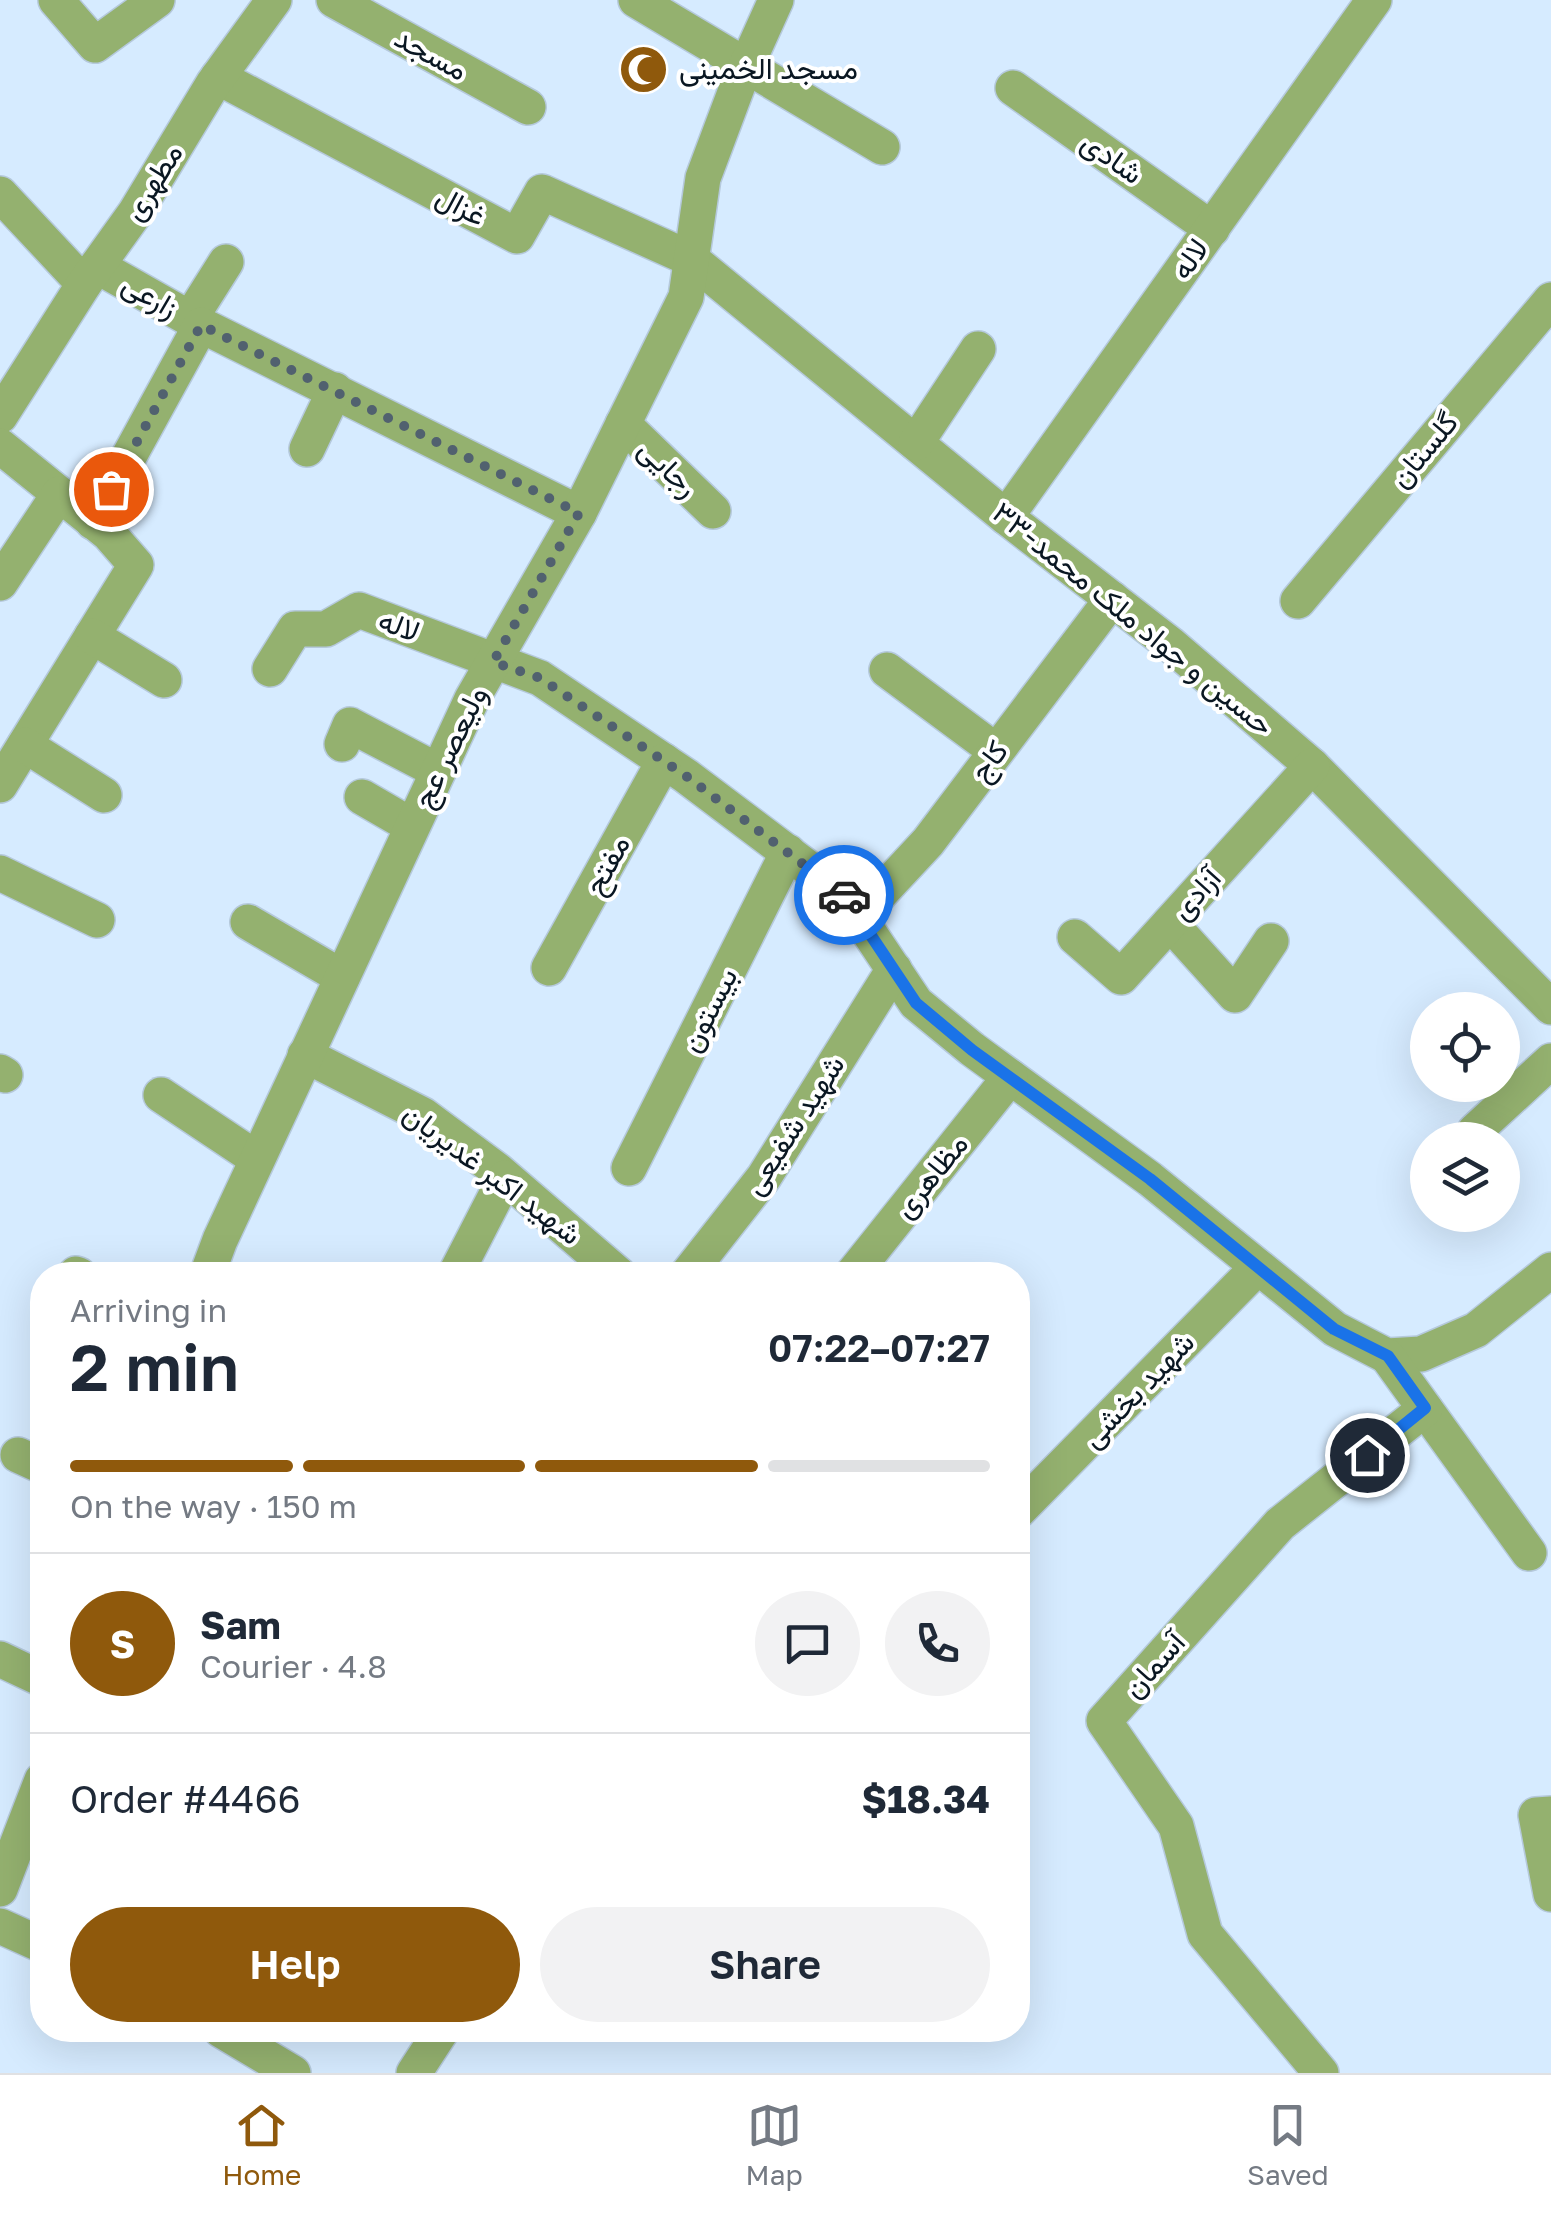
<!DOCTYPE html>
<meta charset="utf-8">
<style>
:root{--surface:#fff;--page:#f2f2f3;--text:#1f2937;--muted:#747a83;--line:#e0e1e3;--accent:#8f590c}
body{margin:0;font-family:"Golos Text",Vazirmatn,sans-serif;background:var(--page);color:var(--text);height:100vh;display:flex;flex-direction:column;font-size:38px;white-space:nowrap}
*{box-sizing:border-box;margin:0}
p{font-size:32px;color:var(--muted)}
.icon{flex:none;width:55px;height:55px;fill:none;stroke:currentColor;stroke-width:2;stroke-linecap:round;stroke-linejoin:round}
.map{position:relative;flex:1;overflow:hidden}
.side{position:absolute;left:30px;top:1262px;width:1000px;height:780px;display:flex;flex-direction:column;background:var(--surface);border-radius:40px;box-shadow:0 10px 40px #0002}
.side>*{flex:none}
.fabs{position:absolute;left:1410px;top:992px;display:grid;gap:20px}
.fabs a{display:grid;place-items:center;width:110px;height:110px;border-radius:50%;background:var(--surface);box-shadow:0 10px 40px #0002;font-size:50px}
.pin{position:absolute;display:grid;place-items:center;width:85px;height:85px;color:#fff;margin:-42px;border:5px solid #fff;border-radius:50%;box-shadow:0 2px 10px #0007}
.courier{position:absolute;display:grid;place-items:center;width:100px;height:100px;margin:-50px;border:8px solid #1a73e8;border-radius:50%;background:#fff;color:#222;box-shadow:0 2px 12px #0007}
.headline em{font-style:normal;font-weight:600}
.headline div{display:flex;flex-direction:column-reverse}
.headline{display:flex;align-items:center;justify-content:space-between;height:170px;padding:0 40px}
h1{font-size:65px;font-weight:600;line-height:75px}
.bar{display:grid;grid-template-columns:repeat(4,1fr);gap:15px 10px;align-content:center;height:120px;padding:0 40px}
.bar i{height:12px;border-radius:8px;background:var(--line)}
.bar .on{background:var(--accent)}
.bar p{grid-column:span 4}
.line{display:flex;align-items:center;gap:25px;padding:0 40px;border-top:2px solid var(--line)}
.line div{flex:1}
.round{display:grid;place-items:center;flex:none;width:105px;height:105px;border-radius:52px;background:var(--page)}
.primary-button{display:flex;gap:20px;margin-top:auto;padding:20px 40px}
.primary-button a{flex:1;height:115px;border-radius:60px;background:var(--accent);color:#fff;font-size:40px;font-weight:600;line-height:115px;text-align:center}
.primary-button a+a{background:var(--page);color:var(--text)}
.tab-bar{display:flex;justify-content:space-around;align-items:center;height:140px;border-top:2px solid var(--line);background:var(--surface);font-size:28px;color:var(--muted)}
.tab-bar a{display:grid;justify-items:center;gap:5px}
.tab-bar .on{color:var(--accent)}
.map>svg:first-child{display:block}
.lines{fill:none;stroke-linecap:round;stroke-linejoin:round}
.street-casing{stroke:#b5c9dc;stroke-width:38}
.street{stroke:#94b16f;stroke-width:35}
.done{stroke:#51616f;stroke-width:10;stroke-dasharray:0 18}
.route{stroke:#1a73e8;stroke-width:12}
.labels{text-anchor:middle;stroke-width:8;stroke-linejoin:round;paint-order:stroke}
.street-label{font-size:30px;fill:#0a1722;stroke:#fff}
.poi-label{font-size:30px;fill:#0a1722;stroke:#fff;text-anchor:start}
</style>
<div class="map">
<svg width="1551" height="2073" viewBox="0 0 1551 2073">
<rect width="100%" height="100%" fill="#d6ebff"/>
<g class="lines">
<defs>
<g id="street">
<polyline points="56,0 95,45 157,0"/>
<polyline points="334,0 528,107"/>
<polyline points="636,0 882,147"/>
<polyline points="218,77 517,236 542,192 691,259 1006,517 1170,644 1312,766 1551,1007"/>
<polyline points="1013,88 1212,229"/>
<polyline points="0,194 84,284"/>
<polyline points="97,266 201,325 579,513"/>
<polyline points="190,319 226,262"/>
<polyline points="0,416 84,284 135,213 213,84 274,0"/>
<polyline points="623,424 713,511"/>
<polyline points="916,443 978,349"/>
<polyline points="0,446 109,534 136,565 0,785"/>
<polyline points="307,449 335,390"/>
<polyline points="1006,517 1374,0"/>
<polyline points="93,522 201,325"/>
<polyline points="0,583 59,494"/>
<polyline points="1298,601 1551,300"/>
<polyline points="92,636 164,680"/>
<polyline points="270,669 295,629 326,629 359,610 540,678 686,776 844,895 916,1003 972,1049 1150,1179 1335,1329 1387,1356 1421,1354 1476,1330 1551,1270"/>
<polyline points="887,670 996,751"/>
<polyline points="342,744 350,725 438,771"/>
<polyline points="25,745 104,795"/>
<polyline points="362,797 412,826"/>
<polyline points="0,873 97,920"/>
<polyline points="859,916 928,842 1112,599"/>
<polyline points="248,922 342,977"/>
<polyline points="1170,923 1235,995 1271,941"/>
<polyline points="1075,937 1121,977 1312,766"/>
<polyline points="549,968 664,761"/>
<polyline points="305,1055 423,1115 497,1170 619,1275"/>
<polyline points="0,1072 5,1075"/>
<polyline points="161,1095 257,1159"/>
<polyline points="1475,1131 1551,1061"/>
<polyline points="629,1168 788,852"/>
<polyline points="76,1274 79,1275"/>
<polyline points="207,1275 220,1240 472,699 579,513 686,297 703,178 739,82 776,0"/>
<polyline points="455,1275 505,1178"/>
<polyline points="687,1275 764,1177 894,969"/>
<polyline points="852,1275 1010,1077"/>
<polyline points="1387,1356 1529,1553"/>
<polyline points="18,1455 42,1466"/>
<polyline points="1018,1511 1258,1267"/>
<polyline points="0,1659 42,1679"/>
<polyline points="1551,1814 1536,1815 1551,1894"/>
<polyline points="0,1889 42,1780"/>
<polyline points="0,1926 42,1945"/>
<polyline points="221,2030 293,2073"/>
<polyline points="414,2073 442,2030"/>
<polyline points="1321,2073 1205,1934 1176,1826 1104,1721 1280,1524 1425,1409"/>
</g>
</defs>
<!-- street casing -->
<use href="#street" class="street-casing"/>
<!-- street -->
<use href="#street" class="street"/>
</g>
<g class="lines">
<!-- done -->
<polyline class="done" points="111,489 201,325 579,513 493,662 540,678 686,776 844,895"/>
<!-- route -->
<polyline class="route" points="844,895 916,1003 972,1050 1150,1179 1334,1329 1388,1356 1425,1408 1367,1455"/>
</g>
<!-- icons -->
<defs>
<symbol id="mosque-disc" viewBox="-11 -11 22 22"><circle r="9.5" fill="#8f590c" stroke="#fff"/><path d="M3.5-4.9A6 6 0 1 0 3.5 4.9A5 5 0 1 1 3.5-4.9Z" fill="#fff"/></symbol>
</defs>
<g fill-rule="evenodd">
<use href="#mosque-disc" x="616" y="42" width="55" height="55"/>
</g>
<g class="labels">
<!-- street labels -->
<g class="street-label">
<text transform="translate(431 54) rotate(29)" y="10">مسجد</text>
<text transform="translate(1112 158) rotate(35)" y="10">شادی</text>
<text transform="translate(153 182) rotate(-58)" y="10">مطهری</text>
<text transform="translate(461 206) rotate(28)" y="10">غزال</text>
<text transform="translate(1190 259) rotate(-55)" y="10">لاله</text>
<text transform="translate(150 296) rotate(30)" y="10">زارعی</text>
<text transform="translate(1424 450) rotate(-50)" y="10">گلستان</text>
<text transform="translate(668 468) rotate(44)" y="10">رجایی</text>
<text transform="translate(1133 619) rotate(39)" y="10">۳۳-حسین و جواد ملک محمد</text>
<text transform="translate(399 626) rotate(21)" y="10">لاله</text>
<text transform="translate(450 747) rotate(-64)" y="10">ولیعصر عج</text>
<text transform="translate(989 761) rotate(-53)" y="10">کاج</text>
<text transform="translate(607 865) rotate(-61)" y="10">مفتح</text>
<text transform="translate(1196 894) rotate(-48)" y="10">آزادی</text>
<text transform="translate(709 1010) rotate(-63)" y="10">بیستون</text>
<text transform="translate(794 1125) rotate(-57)" y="10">شهید شفیعی</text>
<text transform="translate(492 1174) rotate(37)" y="10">شهید اکبر غدیریان</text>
<text transform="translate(931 1176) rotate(-51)" y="10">مظاهری</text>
<text transform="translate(1138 1390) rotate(-46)" y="10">شهید بخشی</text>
<text transform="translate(1154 1665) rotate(-48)" y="10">آسمان</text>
</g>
<!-- poi labels -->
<g class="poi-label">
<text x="679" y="79">مسجد الخمینی</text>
</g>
</g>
</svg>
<div class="fabs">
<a><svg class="icon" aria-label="locate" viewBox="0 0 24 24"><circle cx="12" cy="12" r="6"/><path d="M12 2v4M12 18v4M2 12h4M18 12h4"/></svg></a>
<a><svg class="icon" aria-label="layers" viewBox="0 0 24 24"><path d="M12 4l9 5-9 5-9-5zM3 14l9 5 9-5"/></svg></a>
</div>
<div class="pin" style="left:111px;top:489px;background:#ea580c"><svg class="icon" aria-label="bag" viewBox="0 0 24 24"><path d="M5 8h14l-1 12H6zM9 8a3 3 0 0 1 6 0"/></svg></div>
<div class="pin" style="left:1367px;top:1455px;background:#1f2937"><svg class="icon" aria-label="home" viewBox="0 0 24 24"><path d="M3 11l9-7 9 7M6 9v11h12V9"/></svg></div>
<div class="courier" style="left:844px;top:895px"><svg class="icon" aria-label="car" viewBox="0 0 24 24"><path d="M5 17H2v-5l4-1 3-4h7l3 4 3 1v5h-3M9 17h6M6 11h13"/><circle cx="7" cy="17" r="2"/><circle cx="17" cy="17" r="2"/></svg></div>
<section class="side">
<div class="headline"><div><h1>2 min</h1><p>Arriving in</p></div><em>07:22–07:27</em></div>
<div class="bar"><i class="on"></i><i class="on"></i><i class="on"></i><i></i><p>On the way · 150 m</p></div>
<div class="line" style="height:180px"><b class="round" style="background:var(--accent);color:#fff">S</b><div><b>Sam</b><p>Courier · 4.8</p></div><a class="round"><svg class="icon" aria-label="chat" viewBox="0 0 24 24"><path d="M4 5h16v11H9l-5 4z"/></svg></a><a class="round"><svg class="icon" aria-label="phone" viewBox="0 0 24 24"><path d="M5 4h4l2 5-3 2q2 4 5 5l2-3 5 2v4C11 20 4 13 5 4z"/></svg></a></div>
<div class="line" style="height:130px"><div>Order #4466</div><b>$18.34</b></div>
<div class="primary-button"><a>Help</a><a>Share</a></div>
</section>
</div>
<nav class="tab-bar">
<a class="on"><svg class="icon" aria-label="home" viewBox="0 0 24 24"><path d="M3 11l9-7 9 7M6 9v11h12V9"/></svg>Home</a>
<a><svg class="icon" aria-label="map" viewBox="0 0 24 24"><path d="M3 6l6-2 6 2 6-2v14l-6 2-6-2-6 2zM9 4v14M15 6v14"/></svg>Map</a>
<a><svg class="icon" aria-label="saved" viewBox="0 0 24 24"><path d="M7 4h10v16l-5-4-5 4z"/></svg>Saved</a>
</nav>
